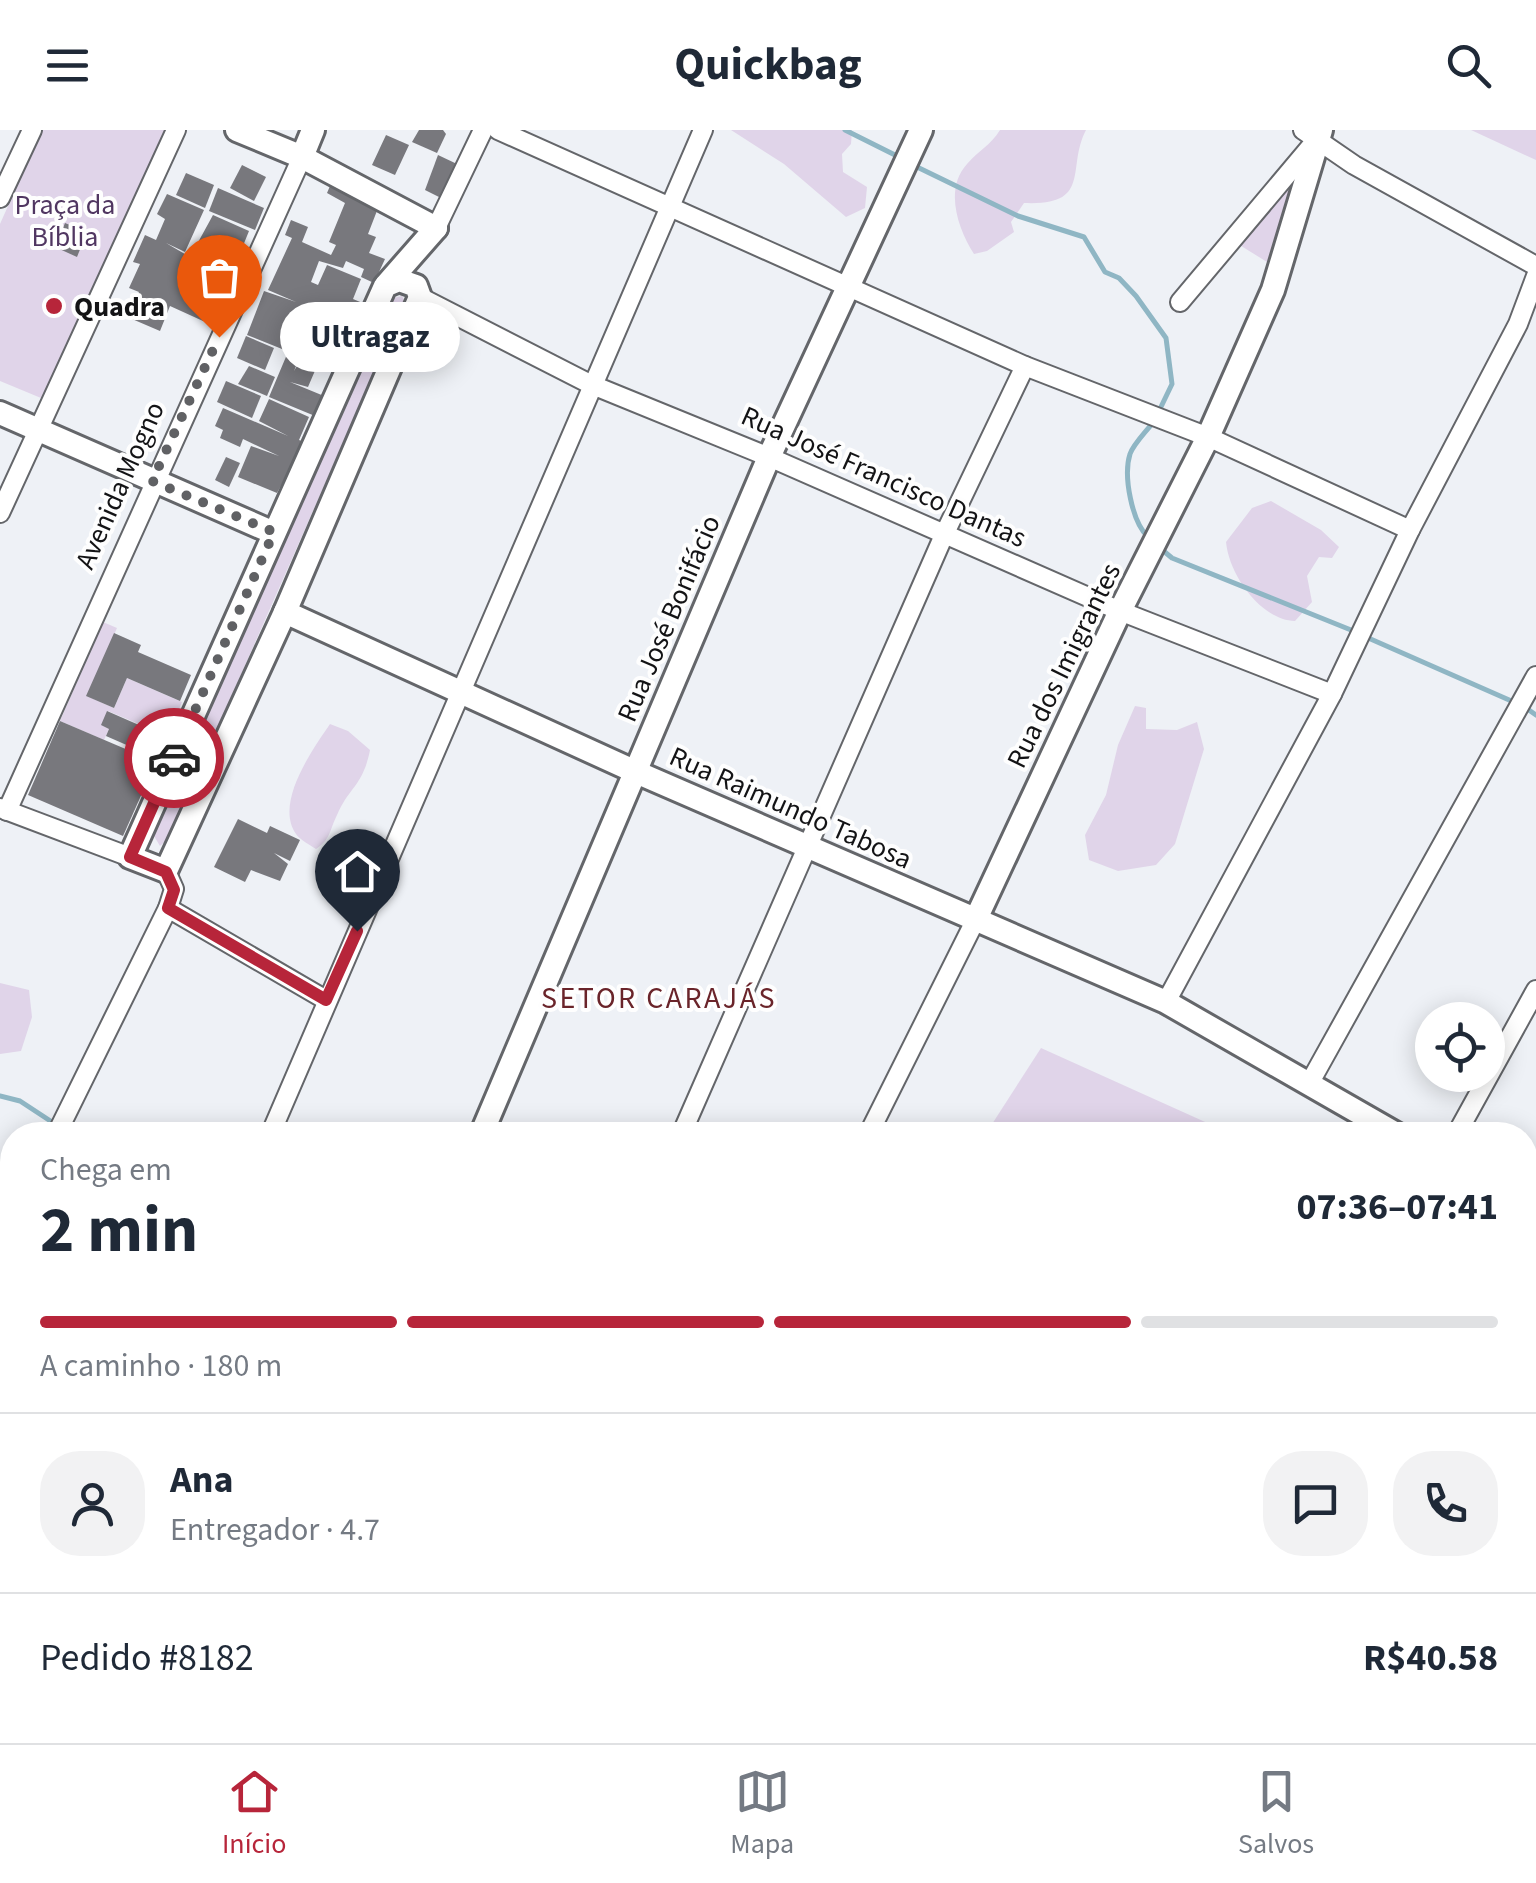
<!DOCTYPE html>
<html lang="pt">
<meta charset="utf-8">
<style>
:root{--surface:#fff;--page:#f2f2f3;--text:#1f2937;--muted:#747a83;--line:#e0e1e3;--accent:#b7253a}
body{margin:0;font-family:"Source Sans 3",sans-serif;background:var(--page);color:var(--text);height:100vh;display:flex;flex-direction:column;font-size:38px;white-space:nowrap}
*{box-sizing:border-box;margin:0}
p{font-size:32px;color:var(--muted)}
.icon{flex:none;width:55px;height:55px;fill:none;stroke:currentColor;stroke-width:2;stroke-linecap:round;stroke-linejoin:round}
.map{position:relative;flex:1;overflow:hidden}
.details{position:absolute;left:0px;top:992px;width:1538px;height:622px;display:flex;flex-direction:column;background:var(--surface);border-radius:40px 40px 0 0;box-shadow:0 5px 25px #0003}
.details>*{flex:none}
.buttons{position:absolute;left:1415px;top:872px;display:grid;gap:20px}
.buttons a{display:grid;place-items:center;width:90px;height:90px;border-radius:50%;background:var(--surface);box-shadow:0 5px 25px #0003;font-size:50px}
.pin{position:absolute;display:grid;place-items:center;width:85px;height:85px;color:#fff;margin:-102px -42px;border-radius:50% 50% 50% 0;rotate:-45deg;box-shadow:0 0 10px #0007}
.pin .icon{rotate:45deg}
.courier{position:absolute;display:grid;place-items:center;width:100px;height:100px;margin:-50px;border:8px solid #b7253a;border-radius:50%;background:#fff;color:#222;box-shadow:0 2px 12px #0007}
.bubble{position:absolute;height:70px;border-radius:35px;background:var(--surface);box-shadow:0 5px 25px #0003;font-size:32px;font-weight:700;line-height:70px;text-align:center}
.summary em{font-style:normal;font-weight:700}
.summary div{display:flex;flex-direction:column-reverse}
.summary{display:flex;align-items:center;justify-content:space-between;height:170px;padding:0 40px}
h1{font-size:65px;font-weight:700;line-height:75px}
.bar{display:grid;grid-template-columns:repeat(4,1fr);gap:15px 10px;align-content:center;height:120px;padding:0 40px}
.bar i{height:12px;border-radius:8px;background:var(--line)}
.bar .selected{background:var(--accent)}
.bar p{grid-column:span 4}
.line{display:flex;align-items:center;gap:25px;padding:0 40px;border-top:2px solid var(--line)}
.line div{flex:1}
.round{display:grid;place-items:center;flex:none;width:105px;height:105px;border-radius:40px;background:var(--page)}
header{display:flex;justify-content:space-between;align-items:center;height:130px;padding:0 40px;background:var(--surface);font-size:45px;font-weight:700}
.menu{display:flex;justify-content:space-around;align-items:center;height:140px;border-top:2px solid var(--line);background:var(--surface);font-size:28px;color:var(--muted)}
.menu a{display:grid;justify-items:center;gap:5px}
.menu .selected{color:var(--accent)}
.map>svg:first-child{display:block}
.green{fill:#e0d4e9}
.water{fill:#8fb6c4}
.lines{fill:none;stroke-linecap:round;stroke-linejoin:round}
.stream{stroke:#8fb6c4;stroke-width:5}
.building{fill:#78787d}
.minor-casing{stroke:#64666a;stroke-width:22}
.tertiary-casing{stroke:#64666a;stroke-width:28}
.minor{stroke:#fff;stroke-width:18}
.tertiary{stroke:#fff;stroke-width:22}
.done{stroke:#606164;stroke-width:10;stroke-dasharray:0 18}
.route{stroke:#b7253a;stroke-width:12}
.poi-dot{fill:#b7253a;stroke:#fefefe;stroke-width:4}
.labels{text-anchor:middle;stroke-width:8;stroke-linejoin:round;paint-order:stroke}
.park-label{font-size:28px;fill:#503661;stroke:#fefefe}
.poi-label{font-size:28px;font-weight:bold;fill:#131315;stroke:#fefefe;text-anchor:start}
.street-label{font-size:28px;fill:#131315;stroke:#fefefe}
.neighbourhood-label{font-size:30px;letter-spacing:2.5px;fill:#6a242a;stroke:#fefefe}
</style>
<header><svg class="icon" aria-label="menu" viewBox="0 0 24 24"><path d="M4 6h16M4 12h16M4 18h16"/></svg>Quickbag<svg class="icon" aria-label="search" viewBox="0 0 24 24"><circle cx="10" cy="10" r="6"/><path d="M15 15l6 6"/></svg></header>
<div class="map">
<svg width="1536" height="1613" viewBox="0 0 1536 1613">
<rect width="100%" height="100%" fill="#eef1f6"/>
<!-- green -->
<g class="green">
<polygon points="42,0 168,0 49,266 41,268 0,251 0,94"/>
<polygon points="731,0 852,0 851,14 842,24 843,42 867,57 865,78 846,87 784,34"/>
<path d="M1000,0H1086C1066,38 1093,76 1024,73L1011,92L1014,102L987,121L974,124C958,99 944,59 967,34C978,21 991,15 1000,0Z"/>
<polygon points="1471,0 1536,0 1536,30"/>
<polygon points="1304,30 1267,132 1238,114"/>
<polygon points="402,166 405,172 169,708 160,716 154,706 394,168"/>
<path d="M1271,371L1321,400L1339,417L1332,428L1319,427L1307,446L1312,472L1295,491C1261,490 1229,445 1226,412L1252,378Z"/>
<polygon points="103,492 117,498 87,566 114,578 127,548 182,572 167,606 108,581 109,599 104,610 60,591"/>
<polygon points="1135,576 1146,578 1146,599 1177,600 1197,592 1204,619 1175,714 1156,735 1118,741 1089,730 1085,705 1106,665 1118,615"/>
<path d="M330,594L348,601L370,620C363,656 349,657 337,685C329,701 331,709 316,719C310,715 300,710 296,704C274,673 313,619 330,594Z"/>
<polygon points="0,853 29,860 32,887 21,921 0,924"/>
<polygon points="1041,918 1234,1005 985,1005"/>
<polygon points="1536,1281 1536,1613 1428,1613 1420,1603 1525,1602 1525,1297"/>
<polygon points="322,1602 893,1603 884,1613 317,1613"/>
</g>
<!-- water -->
<g class="water">
<polygon points="1527,1155 1536,1161 1536,1281 1525,1297"/>
<polygon points="1055,1602 1191,1602 1191,1603 1190,1613 1025,1613"/>
<polygon points="1261,1602 1357,1602 1357,1604 1350,1613 1245,1613"/>
</g>
<g class="lines">
<!-- stream -->
<g class="stream">
<polyline points="845,0 901,28"/>
<polyline points="915,36 1018,86 1084,107 1105,142 1119,148 1136,166 1166,208 1172,254 1159,281"/>
<path d="M1148,407C1132,392 1123,346 1130,324C1134,313 1147,301 1154,291"/>
<polyline points="1160,418 1172,428 1356,502"/>
<polyline points="1366,507 1516,573"/>
<polyline points="1526,578 1536,585"/>
<polyline points="0,966 20,971 55,994"/>
<polyline points="1510,1602 1522,1613"/>
</g>
</g>
<!-- building -->
<g class="building">
<polygon points="419,0 443,0 446,4 437,23 412,12"/>
<polygon points="386,5 409,15 395,45 372,35"/>
<polygon points="438,25 457,34 441,68 425,60"/>
<polygon points="242,35 266,47 254,71 230,58"/>
<polygon points="186,43 214,55 205,78 176,65"/>
<polygon points="325,48 380,73 368,104 376,107 369,123 385,129 374,153 361,147 364,139 346,131 343,138 319,131 311,152 318,155 327,135 361,149 353,169 365,174 351,205 342,202 336,216 298,200 287,221 247,205 264,161 296,172 268,160 292,108 285,105 291,90 308,97 302,112 331,125 336,115 329,112 345,73 327,63 330,56 323,53"/>
<polygon points="218,58 264,78 255,100 209,81"/>
<polygon points="167,64 204,80 185,122 166,113 190,127 213,85 249,101 232,143 214,135 226,143 216,167 186,155 220,171 212,189 206,186 203,191 170,176 160,201 118,183 123,172 158,186 163,173 154,169 150,177 135,171 139,162 129,158 140,134 133,132 145,105 156,110 165,89 157,84"/>
<polygon points="65,93 87,102 77,127 55,117"/>
<polygon points="302,204 335,217 326,237 300,226 294,241 301,229 317,236 308,257 290,252 324,266 315,286 269,267 288,222 293,224"/>
<polygon points="246,206 274,218 265,240 237,228"/>
<polygon points="249,236 275,247 267,266 238,254"/>
<polygon points="226,251 261,266 252,288 217,272"/>
<polygon points="269,269 309,287 299,310 304,312 277,363 238,347 251,316 279,326 243,309 240,317 220,308 223,300 215,296 223,278 288,306 259,291"/>
<polygon points="226,327 240,333 229,357 215,350"/>
<polygon points="114,503 141,515 138,522 191,545 180,571 127,548 114,578 86,566"/>
<polygon points="107,581 164,606 154,627 106,606 109,599 101,595"/>
<polygon points="60,591 156,632 123,706 28,665"/>
<polygon points="238,689 267,703 270,696 300,710 290,731 274,723 288,734 280,751 251,740 245,752 214,737"/>
</g>
<g class="lines">
<defs>
<g id="minor">
<polyline points="498,0 1025,236 1208,307 1410,400"/>
<polyline points="1303,0 1354,35 1536,136"/>
<polyline points="0,68 32,0"/>
<polyline points="436,98 483,0"/>
<polyline points="420,167 590,254 769,327 1120,481 1332,564"/>
<polyline points="1180,172 1317,9"/>
<polyline points="0,383 176,0"/>
<polyline points="0,678 130,727"/>
<polyline points="7,681 302,27"/>
<polyline points="168,778 326,870"/>
<polyline points="1166,872 1332,564 1410,400 1518,194 1536,146"/>
<polyline points="1309,954 1536,546"/>
<polyline points="56,1005 168,778 174,759 166,741"/>
<polyline points="270,1005 703,0"/>
<polyline points="681,1005 944,405 1025,236"/>
<polyline points="868,1005 975,791"/>
<polyline points="1456,1005 1536,860"/>
<polyline points="0,1127 12,1100"/>
<polyline points="0,1295 12,1299"/>
<polyline points="5,1613 12,1594"/>
</g>
<g id="tertiary">
<polyline points="237,0 302,27 436,98"/>
<polyline points="302,27 313,0"/>
<polygon points="399,150 416,156 420,167 285,482 166,741 130,727 385,156"/>
<polyline points="386,155 436,98"/>
<polyline points="0,283 274,403"/>
<polyline points="285,482 636,642 1166,872 1398,1005"/>
<polyline points="975,791 1120,481 1208,307 1273,160 1321,0"/>
<polyline points="481,1005 769,327 921,0"/>
<polyline points="1525,1076 1536,1083"/>
<polyline points="195,1613 200,1602"/>
</g>
</defs>
<!-- minor casing -->
<use href="#minor" class="minor-casing"/>
<!-- tertiary casing -->
<use href="#tertiary" class="tertiary-casing"/>
<!-- minor -->
<use href="#minor" class="minor"/>
<!-- tertiary -->
<use href="#tertiary" class="tertiary"/>
</g>
<g class="lines">
<!-- done -->
<polyline class="done" points="174,628 274,402 152,351 219,207"/>
<!-- route -->
<polyline class="route" points="174,628 130,727 166,742 174,760 168,778 326,870 357,801"/>
</g>
<!-- markers -->
<circle class="poi-dot" cx="54" cy="176" r="10"/>
<g class="labels">
<!-- park labels -->
<g class="park-label">
<text x="65" y="84">Praça da<tspan x="65" dy="32">Bíblia</tspan></text>
</g>
<!-- poi labels -->
<g class="poi-label">
<text x="74" y="186">Quadra</text>
</g>
<!-- street labels -->
<g class="street-label">
<text transform="translate(884 346) rotate(24)" y="10">Rua José Francisco Dantas</text>
<text transform="translate(119 355) rotate(-66)" y="10">Avenida Mogno</text>
<text transform="translate(668 488) rotate(-67)" y="10">Rua José Bonifácio</text>
<text transform="translate(1063 535) rotate(-64)" y="10">Rua dos Imigrantes</text>
<text transform="translate(791 677) rotate(24)" y="10">Rua Raimundo Tabosa</text>
</g>
<!-- neighbourhood labels -->
<g class="neighbourhood-label">
<text x="659" y="878">SETOR CARAJÁS</text>
</g>
</g>
</svg>
<div class="buttons">
<a><svg class="icon" aria-label="locate" viewBox="0 0 24 24"><circle cx="12" cy="12" r="6"/><path d="M12 2v4M12 18v4M2 12h4M18 12h4"/></svg></a>
</div>
<div class="pin" style="left:219px;top:207px;background:#ea580c"><svg class="icon" aria-label="bag" viewBox="0 0 24 24"><path d="M5 8h14l-1 12H6zM9 8a3 3 0 0 1 6 0"/></svg></div>
<div class="pin" style="left:357px;top:801px;background:#1f2937"><svg class="icon" aria-label="home" viewBox="0 0 24 24"><path d="M3 11l9-7 9 7M6 9v11h12V9"/></svg></div>
<div class="courier" style="left:174px;top:628px"><svg class="icon" aria-label="car" viewBox="0 0 24 24"><path d="M5 17H2v-5l4-1 3-4h7l3 4 3 1v5h-3M9 17h6M6 11h13"/><circle cx="7" cy="17" r="2"/><circle cx="17" cy="17" r="2"/></svg></div>
<div class="bubble" style="left:280px;top:172px;width:180px">Ultragaz</div>
<section class="details">
<div class="summary"><div><h1>2 min</h1><p>Chega em</p></div><em>07:36–07:41</em></div>
<div class="bar"><i class="selected"></i><i class="selected"></i><i class="selected"></i><i></i><p>A caminho · 180 m</p></div>
<div class="line" style="height:180px"><a class="round"><svg class="icon" aria-label="person" viewBox="0 0 24 24"><circle cx="12" cy="8" r="4"/><path d="M4 21q1-7 8-7t8 7"/></svg></a><div><b>Ana</b><p>Entregador · 4.7</p></div><a class="round"><svg class="icon" aria-label="chat" viewBox="0 0 24 24"><path d="M4 5h16v11H9l-5 4z"/></svg></a><a class="round"><svg class="icon" aria-label="phone" viewBox="0 0 24 24"><path d="M5 4h4l2 5-3 2q2 4 5 5l2-3 5 2v4C11 20 4 13 5 4z"/></svg></a></div>
<div class="line" style="height:130px"><div>Pedido #8182</div><b>R$40.58</b></div>
</section>
</div>
<nav class="menu">
<a class="selected"><svg class="icon" aria-label="home" viewBox="0 0 24 24"><path d="M3 11l9-7 9 7M6 9v11h12V9"/></svg>Início</a>
<a><svg class="icon" aria-label="map" viewBox="0 0 24 24"><path d="M3 6l6-2 6 2 6-2v14l-6 2-6-2-6 2zM9 4v14M15 6v14"/></svg>Mapa</a>
<a><svg class="icon" aria-label="saved" viewBox="0 0 24 24"><path d="M7 4h10v16l-5-4-5 4z"/></svg>Salvos</a>
</nav>
